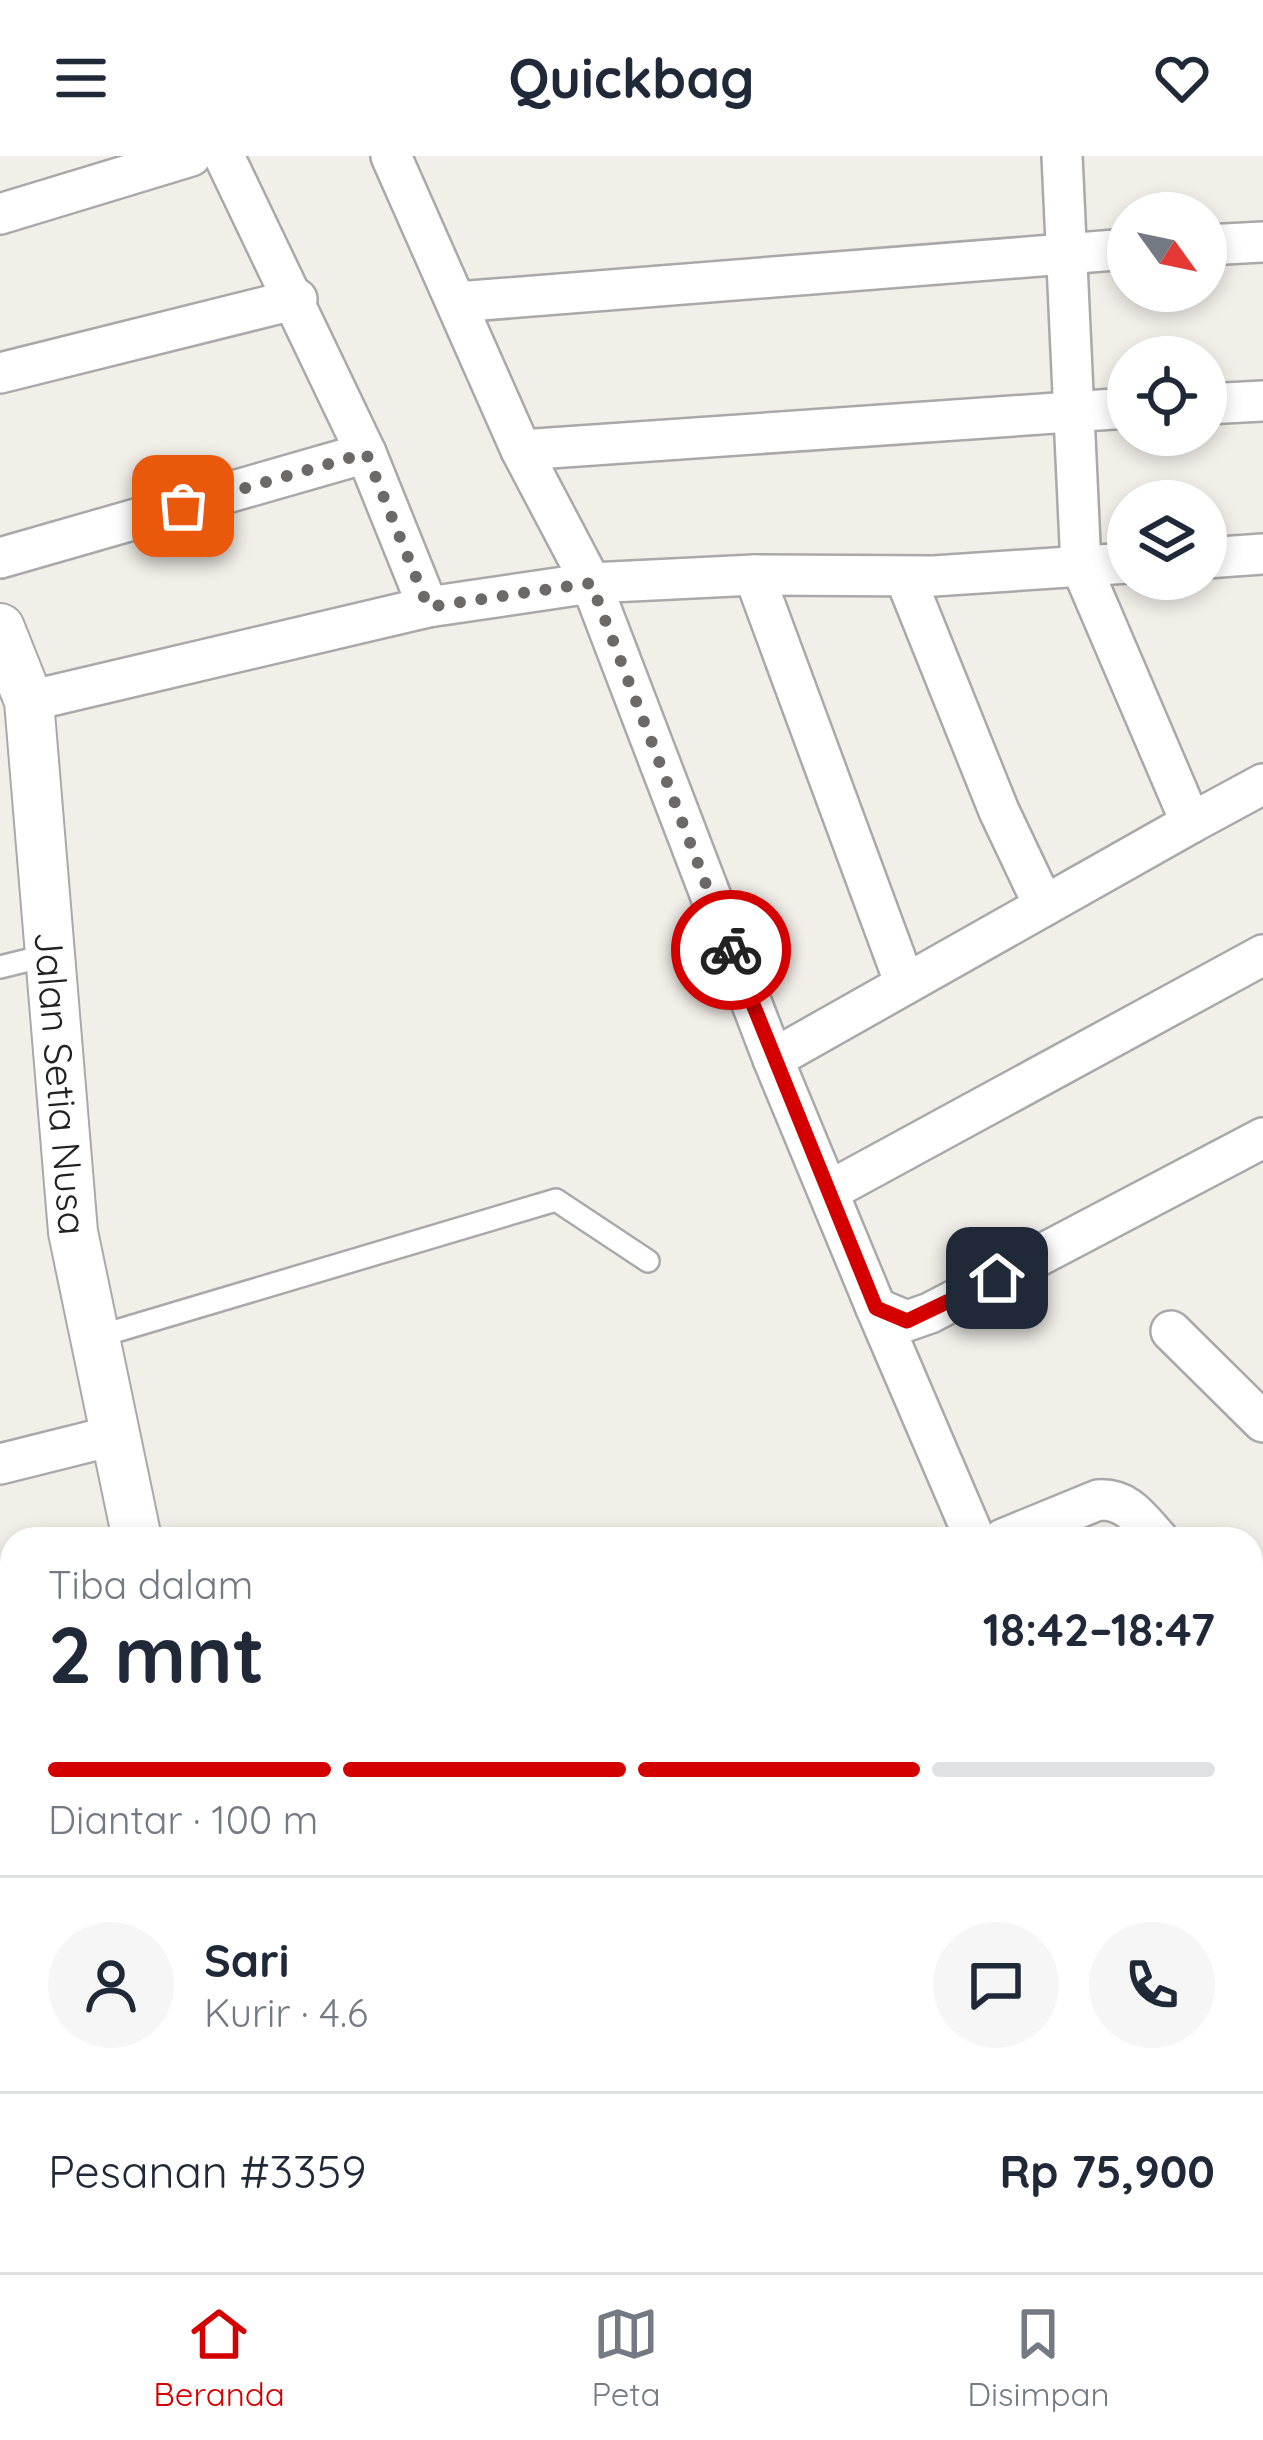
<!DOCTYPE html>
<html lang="id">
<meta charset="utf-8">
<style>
:root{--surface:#fff;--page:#f6f6f7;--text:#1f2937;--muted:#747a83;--line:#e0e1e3;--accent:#d40000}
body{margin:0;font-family:Quicksand,sans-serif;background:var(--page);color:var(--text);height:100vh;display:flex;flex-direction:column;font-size:45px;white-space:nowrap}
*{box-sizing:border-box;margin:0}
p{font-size:39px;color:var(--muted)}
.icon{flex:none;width:66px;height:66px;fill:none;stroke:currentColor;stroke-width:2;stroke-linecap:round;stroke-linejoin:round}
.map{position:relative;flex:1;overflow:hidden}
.sheet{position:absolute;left:0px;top:1371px;width:1263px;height:747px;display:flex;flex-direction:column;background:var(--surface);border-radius:36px 36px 0 0;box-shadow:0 6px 18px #0003}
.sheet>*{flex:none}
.needle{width:78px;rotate:123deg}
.buttons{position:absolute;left:1107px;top:36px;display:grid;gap:24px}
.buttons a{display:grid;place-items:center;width:120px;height:120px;border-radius:50%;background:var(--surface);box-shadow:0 6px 18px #0003;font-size:60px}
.pin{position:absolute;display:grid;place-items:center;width:102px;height:102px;color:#fff;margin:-51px;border-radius:24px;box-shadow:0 6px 18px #0006}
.courier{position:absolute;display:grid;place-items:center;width:120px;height:120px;margin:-60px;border:9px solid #d40000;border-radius:50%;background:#fff;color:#222;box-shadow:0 3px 15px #0007}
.overview em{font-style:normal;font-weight:700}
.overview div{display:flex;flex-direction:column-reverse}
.overview{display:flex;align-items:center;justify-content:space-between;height:204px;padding:0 48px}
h1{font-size:78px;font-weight:700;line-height:90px}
.bar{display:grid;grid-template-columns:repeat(4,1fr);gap:18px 12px;align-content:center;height:144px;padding:0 48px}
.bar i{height:15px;border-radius:9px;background:var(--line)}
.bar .selected{background:var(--accent)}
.bar p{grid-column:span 4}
.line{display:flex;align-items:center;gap:30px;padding:0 48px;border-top:3px solid var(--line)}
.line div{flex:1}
.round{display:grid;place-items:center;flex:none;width:126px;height:126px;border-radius:63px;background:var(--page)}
header{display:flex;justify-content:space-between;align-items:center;height:156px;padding:0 48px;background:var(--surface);font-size:54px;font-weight:700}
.dock{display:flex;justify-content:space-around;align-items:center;height:168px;border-top:3px solid var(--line);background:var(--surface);font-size:33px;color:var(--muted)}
.dock a{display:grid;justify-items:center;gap:6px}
.dock .selected{color:var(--accent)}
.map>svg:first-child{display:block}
.forest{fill:#add19e}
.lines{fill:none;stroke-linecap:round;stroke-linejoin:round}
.service-casing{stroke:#a9a9a9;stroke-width:26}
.minor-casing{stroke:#a9a9a9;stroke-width:44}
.tertiary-casing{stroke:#a9a9a9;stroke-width:52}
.service{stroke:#fff;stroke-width:21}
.minor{stroke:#fff;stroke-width:39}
.tertiary{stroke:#fff;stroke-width:48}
.done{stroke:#6b6a68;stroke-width:12;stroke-dasharray:0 21.6}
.route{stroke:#d40000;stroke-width:15}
.labels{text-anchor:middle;stroke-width:10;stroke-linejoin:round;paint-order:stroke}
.street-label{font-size:39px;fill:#222;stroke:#fff}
</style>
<header><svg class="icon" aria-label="menu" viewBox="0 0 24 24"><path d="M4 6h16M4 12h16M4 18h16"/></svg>Quickbag<svg class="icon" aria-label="heart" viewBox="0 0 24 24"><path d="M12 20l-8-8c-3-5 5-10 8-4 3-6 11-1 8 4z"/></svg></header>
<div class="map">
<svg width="1263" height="2116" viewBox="0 0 1263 2116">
<rect width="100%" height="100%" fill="#f2efe9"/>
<!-- forest -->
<polygon class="forest" points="12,1856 12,2106 244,2106 247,2116 0,2116 0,1859"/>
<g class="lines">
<defs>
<g id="service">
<polyline points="0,811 53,798"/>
<polyline points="96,1181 556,1044 648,1105"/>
</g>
<g id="minor">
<polyline points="224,0 366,297 428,451"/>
<polyline points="391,0 521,294 591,427 773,903 876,1152 907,1165 930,1157 1263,982"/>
<polyline points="1062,0 1081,410 1191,667 1263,628"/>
<polyline points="0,58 191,0"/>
<polyline points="1206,89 1263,86"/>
<polyline points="457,146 1128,93"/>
<polyline points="0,217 297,143"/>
<polyline points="1206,248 1263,245"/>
<polyline points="521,294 1128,252"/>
<polyline points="0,402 366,297"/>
<polyline points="1206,402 1263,398"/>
<polyline points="754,419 905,828"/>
<polyline points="905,421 999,655 1044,750"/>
<polyline points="29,545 428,451 591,427 754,419 934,420 1128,407"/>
<polyline points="773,903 1191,667"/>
<polyline points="831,1034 1263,799"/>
<polyline points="876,1152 975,1383"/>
<polyline points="1171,1175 1263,1266"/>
<polyline points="0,1308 116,1279"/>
<path d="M1003,1383L1098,1344C1127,1342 1140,1363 1158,1383"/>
<polyline points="1251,1492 1263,1506"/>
<polyline points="1251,1631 1263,1626"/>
<polyline points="1251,1799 1263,1794"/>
<polyline points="1251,1959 1263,1989"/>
</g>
<g id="tertiary">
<path id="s1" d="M0,472L29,545L73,1076L137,1383"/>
<polyline points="281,2106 284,2116"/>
</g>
</defs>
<!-- service casing -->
<use href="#service" class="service-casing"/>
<!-- minor casing -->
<use href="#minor" class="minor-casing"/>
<!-- tertiary casing -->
<use href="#tertiary" class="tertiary-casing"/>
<!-- service -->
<use href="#service" class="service"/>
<!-- minor -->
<use href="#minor" class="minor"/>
<!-- tertiary -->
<use href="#tertiary" class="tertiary"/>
</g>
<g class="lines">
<!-- done -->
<polyline class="done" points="183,350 366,297 428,451 591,427 731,794"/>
<!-- route -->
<polyline class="route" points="731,794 876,1152 907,1165 997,1122"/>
</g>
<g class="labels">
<!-- street labels -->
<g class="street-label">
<text dy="14" stroke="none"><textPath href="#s1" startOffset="462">Jalan Setia Nusa</textPath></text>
</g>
</g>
</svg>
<div class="buttons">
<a><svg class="needle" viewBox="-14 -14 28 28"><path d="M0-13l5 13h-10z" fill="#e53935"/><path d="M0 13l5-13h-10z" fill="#747a83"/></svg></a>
<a><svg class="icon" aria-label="locate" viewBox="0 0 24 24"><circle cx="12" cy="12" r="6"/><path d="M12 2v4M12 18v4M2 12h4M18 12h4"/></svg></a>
<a><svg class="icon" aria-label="layers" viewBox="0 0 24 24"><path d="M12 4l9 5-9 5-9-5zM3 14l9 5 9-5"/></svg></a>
</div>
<div class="pin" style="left:183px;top:350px;background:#ea580c"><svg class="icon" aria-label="bag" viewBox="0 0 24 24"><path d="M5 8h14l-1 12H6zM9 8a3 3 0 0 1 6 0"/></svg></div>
<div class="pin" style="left:997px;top:1122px;background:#1f2937"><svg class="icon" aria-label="home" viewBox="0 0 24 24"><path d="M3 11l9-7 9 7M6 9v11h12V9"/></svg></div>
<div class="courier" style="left:731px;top:794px"><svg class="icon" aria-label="bike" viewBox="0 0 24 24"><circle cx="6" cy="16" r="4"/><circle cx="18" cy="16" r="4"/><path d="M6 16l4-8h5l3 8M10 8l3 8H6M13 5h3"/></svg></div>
<section class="sheet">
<div class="overview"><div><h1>2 mnt</h1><p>Tiba dalam</p></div><em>18:42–18:47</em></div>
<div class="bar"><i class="selected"></i><i class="selected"></i><i class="selected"></i><i></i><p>Diantar · 100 m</p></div>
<div class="line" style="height:216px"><a class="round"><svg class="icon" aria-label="person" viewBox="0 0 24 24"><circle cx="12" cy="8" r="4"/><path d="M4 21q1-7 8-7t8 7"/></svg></a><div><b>Sari</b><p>Kurir · 4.6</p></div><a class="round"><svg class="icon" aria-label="chat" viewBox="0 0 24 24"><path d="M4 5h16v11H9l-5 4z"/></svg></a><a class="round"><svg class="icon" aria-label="phone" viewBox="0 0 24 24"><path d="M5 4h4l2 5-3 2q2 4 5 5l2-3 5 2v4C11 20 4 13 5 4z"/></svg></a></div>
<div class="line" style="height:156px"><div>Pesanan #3359</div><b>Rp 75,900</b></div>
</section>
</div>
<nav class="dock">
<a class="selected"><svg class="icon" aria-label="home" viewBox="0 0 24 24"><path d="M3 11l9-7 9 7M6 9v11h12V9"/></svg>Beranda</a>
<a><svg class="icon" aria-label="map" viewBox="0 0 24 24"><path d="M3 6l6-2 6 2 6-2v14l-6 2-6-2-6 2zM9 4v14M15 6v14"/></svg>Peta</a>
<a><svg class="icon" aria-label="saved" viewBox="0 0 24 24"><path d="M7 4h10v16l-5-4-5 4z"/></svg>Disimpan</a>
</nav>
